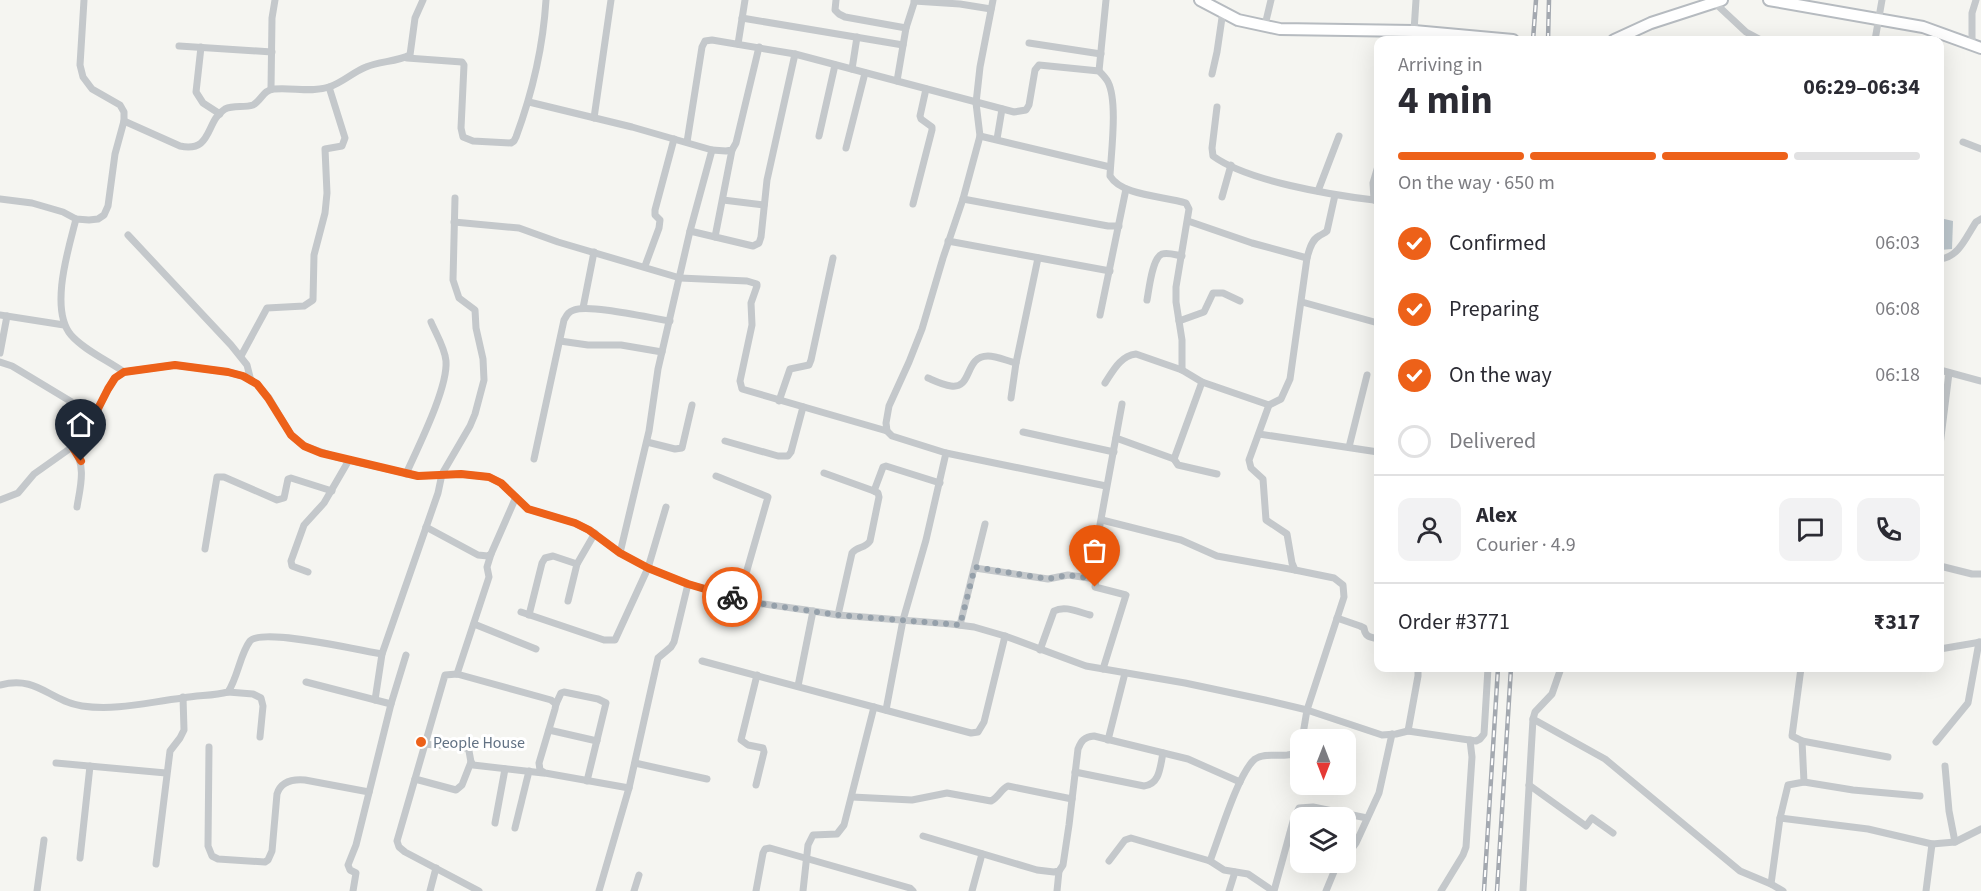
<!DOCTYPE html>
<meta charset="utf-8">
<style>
:root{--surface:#fff;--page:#f2f2f3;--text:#2b2b33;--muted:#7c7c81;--line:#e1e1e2;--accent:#ed6119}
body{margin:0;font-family:"Source Sans 3",sans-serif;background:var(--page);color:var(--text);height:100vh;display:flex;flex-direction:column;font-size:22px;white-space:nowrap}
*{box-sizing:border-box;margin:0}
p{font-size:20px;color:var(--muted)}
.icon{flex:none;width:33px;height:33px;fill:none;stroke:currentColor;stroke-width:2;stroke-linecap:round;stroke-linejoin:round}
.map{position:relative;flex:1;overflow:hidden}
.side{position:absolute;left:1374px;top:36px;width:570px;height:636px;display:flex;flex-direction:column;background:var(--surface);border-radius:12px;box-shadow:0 6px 24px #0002}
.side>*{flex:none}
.needle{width:39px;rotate:180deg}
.fabs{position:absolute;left:1290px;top:729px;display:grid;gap:12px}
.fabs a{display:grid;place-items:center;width:66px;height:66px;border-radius:12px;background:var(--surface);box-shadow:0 6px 24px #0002;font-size:30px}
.pin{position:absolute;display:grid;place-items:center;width:51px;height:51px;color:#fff;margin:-62px -26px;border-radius:50% 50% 50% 0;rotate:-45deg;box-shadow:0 0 6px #0007}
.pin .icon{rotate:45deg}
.courier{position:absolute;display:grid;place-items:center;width:60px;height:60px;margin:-30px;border:4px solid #ed6119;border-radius:50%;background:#fff;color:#222;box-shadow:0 2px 8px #0007}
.headline em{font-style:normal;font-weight:700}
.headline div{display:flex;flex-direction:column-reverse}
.headline{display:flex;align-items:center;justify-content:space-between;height:102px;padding:0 24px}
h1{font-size:39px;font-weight:700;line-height:45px}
.bar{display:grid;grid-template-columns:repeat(4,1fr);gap:9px 6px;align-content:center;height:72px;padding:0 24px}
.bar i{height:8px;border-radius:4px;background:var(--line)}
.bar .active{background:var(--accent)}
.bar p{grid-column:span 4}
.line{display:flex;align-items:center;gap:15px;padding:0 24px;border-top:2px solid var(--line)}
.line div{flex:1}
.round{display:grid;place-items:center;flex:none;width:63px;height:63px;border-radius:12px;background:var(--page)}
ol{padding:0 24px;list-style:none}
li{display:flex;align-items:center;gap:18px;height:66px}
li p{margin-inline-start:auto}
li .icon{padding:6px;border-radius:50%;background:var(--accent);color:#fff;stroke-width:4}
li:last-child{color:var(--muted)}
li i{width:33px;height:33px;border:3px solid var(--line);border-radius:50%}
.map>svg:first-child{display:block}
.water{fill:#bdc7cd}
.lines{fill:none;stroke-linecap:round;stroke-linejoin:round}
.secondary-casing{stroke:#b6bbc0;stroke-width:14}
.minor{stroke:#c4c8cb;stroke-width:7}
.secondary{stroke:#fff;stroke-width:10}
.rail-casing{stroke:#a4a9b0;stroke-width:4.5}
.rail{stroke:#fff;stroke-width:2;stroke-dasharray:7;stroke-linecap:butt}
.done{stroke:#95a0aa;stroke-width:6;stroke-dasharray:0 10.8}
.route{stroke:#ed6119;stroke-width:8}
.poi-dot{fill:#ed6119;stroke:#fff;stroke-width:2}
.labels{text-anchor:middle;stroke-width:6;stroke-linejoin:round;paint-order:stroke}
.poi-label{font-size:16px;fill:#627284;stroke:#fff;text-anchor:start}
</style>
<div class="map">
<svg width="1981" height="891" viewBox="0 0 1981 891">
<rect width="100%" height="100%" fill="#f5f5f1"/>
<!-- water -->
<polygon class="water" points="1940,218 1953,221 1952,249 1940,250"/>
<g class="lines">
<defs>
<g id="secondary">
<polyline points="1200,0 1238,20 1280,29 1414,31 1513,40"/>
<polyline points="1769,0 1923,27 1981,48"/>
<polyline points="1614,40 1651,23 1722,0"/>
</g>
</defs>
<!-- secondary casing -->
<use href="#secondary" class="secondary-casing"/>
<!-- minor -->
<g class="minor">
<polyline points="836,0 835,10 839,14 845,17 906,28"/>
<polyline points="914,1 960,4 991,9"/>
<polyline points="1715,3 1746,32 1761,40"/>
<polyline points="742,18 903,45"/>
<polyline points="1265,25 1271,0"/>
<polyline points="1414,31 1416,0"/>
<polyline points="1875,40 1882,0"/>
<polyline points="1029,43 1101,54"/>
<polyline points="738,44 745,0"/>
<polyline points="1972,44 1972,13 1976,0"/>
<polyline points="179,46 272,52"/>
<polyline points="201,47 196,92 203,103 220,114"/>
<path d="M407,58L462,62L464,65L461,128L463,137L473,141L511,143L514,141L516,137C533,91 543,49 546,0"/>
<polyline points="852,69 857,37"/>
<polyline points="1099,71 1106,0"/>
<polyline points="1212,74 1217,52 1223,11"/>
<polyline points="897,81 906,28 915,0"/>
<polyline points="271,89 272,18 275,0"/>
<polyline points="529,102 632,127 712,150 690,231 658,369 649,431 620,553"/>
<path d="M1217,107L1212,148L1213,156C1247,181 1331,195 1374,200"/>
<polyline points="594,118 611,0"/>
<path d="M124,121L180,146C213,153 205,121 225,109C234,105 244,108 253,105C262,100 263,90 274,89C292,87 311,93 329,87C342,83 353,72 366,67C380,61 396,62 410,55L415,18L423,0"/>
<polyline points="819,136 835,65"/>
<polyline points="980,136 1110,167"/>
<polyline points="997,139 1002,109"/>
<path d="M687,142L702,47L705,41L712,40L795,54L1014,112L1026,110L1029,105L1035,70L1039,65L1099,71C1102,74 1106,78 1108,82C1118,102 1111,153 1110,176C1122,196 1164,196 1186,203L1189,209L1176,287V302L1182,340V370"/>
<polyline points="1963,142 1981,149"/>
<polyline points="846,148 865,73"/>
<polyline points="712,150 726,151 732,150 736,143 759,47"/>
<polyline points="1378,166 1373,183 1374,200 1378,201"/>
<polyline points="1318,191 1339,136"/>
<polyline points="1222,197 1231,165"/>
<polyline points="0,199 32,203 63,212 76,219 89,220 98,219 104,215 108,206 115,154 124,121 124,112 120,105 92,89 83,77 80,65 84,0"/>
<polyline points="963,199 1108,226 1119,226"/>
<polyline points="723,200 764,205"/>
<polyline points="913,204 932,130 932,127 921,119 920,116 926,89"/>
<path d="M76,219C69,247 49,309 71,335C84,350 107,360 124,372"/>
<polyline points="1188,221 1252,243 1307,258"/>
<polyline points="454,222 519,228 558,242 680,278 747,281 757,284 757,286 751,303 752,325 740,381 742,389 887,431"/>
<polyline points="690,231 753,246 759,243 761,237 767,180 795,54"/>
<polyline points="128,235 231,345 247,365 251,381"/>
<polyline points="715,237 732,150"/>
<polyline points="948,241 1110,271"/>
<path d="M1940,259C1959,257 1966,237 1976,222L1981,219"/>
<polyline points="645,266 659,228 660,220 655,215 655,210 674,139"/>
<path d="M1147,300C1149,290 1152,258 1162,254C1168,252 1176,255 1182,256"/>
<polyline points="1302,302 1378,323"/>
<polyline points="583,308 594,252"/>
<polyline points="0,315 64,325"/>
<polyline points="1100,315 1126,189"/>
<polyline points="1179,321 1204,312 1213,293 1223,293 1240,301"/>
<polyline points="560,341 588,345 621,345 662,352"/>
<polyline points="0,353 7,316"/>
<polyline points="241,356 267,308 304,306 313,300 314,255 325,213 327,193 325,149 342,146 345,138 329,87"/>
<polyline points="0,362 12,366 95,416"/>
<polyline points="1940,370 1981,381"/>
<path d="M928,378C935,381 943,385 951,386C973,389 964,356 988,356C997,356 1007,361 1016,363"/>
<polyline points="1202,382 1174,459 1178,465 1217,474"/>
<path d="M1105,383C1113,371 1120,356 1136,354L1182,370L1202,382L1269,405"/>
<polyline points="1011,398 1016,363 1038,258"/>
<polyline points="779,401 790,369 809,365 811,360 833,258"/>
<polyline points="1023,432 1114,452"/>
<polyline points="1259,434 1378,452"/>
<polyline points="1116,438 1174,459"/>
<polyline points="725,441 778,456 788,456 791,452 803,407"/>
<polyline points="647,442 675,449 682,448 692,405"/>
<polyline points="1940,445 1949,373"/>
<polyline points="1349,447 1367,375"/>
<path d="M73,448C87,465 80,488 77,507"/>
<polyline points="946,453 1106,486"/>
<path d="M534,459L564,320C567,315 568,312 574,310C590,304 650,318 670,321"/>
<path d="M824,473L874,491L878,493L879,497L870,541C865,549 857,546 852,553L838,615"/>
<path d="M406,474C418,447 448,388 446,361C445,348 436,334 431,322"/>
<polyline points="716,476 768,497 739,598"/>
<polyline points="874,491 883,467 886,466 940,483"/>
<polyline points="0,500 18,493 34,474 82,440 108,389 115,378 124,372 175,365 228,372 243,376 257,384 269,398 291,435 304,446 336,457 418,476 461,474 489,477 501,483 528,509 575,523 589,530 620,553 648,568 688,584 756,603 806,610 838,615 951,624 974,627 1005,636 1086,666 1185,683 1265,700 1307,710 1382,735 1396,734 1408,731 1476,741 1480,739 1484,734 1488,668"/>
<polyline points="1102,520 1181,540 1217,556 1295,570"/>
<polyline points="426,527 478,555 488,556 491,554 516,497"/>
<polyline points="205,549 217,477 224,477 277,500 284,498 288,479 291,478 332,491"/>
<polyline points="1940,566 1972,574 1981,574"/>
<polyline points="975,568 1048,579 1068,575 1096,579"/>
<polyline points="308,572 292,566 291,561 304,525 324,503 349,460"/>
<polyline points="568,601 577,564 595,533"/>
<polyline points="521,612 604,640 615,640 648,568 666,507"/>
<polyline points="529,615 542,563 545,558 553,556 577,564"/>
<path d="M1337,618L1360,626L1364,628C1365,637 1370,637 1378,639"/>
<polyline points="474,624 536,649"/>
<polyline points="960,625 985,524"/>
<polyline points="1940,649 1981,642"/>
<path d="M1040,650L1054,611C1065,605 1078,612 1090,615"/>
<polyline points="702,661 971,733 978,732 984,722 1005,636"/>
<polyline points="1801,668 1792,736 1802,741 1888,757"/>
<polyline points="1103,669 1126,595 1095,587 1099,560 1097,541 1122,404"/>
<polyline points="457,674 489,577 487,567 491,554"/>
<polyline points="306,682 391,704"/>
<path d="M0,685C38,675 49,701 82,706C117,711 148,702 183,698C198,695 213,696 228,692C238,677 240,654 250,641C262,627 362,651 382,654"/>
<polyline points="798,686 813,611"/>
<polyline points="228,692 253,694 261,698 263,706 260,737"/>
<polyline points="375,700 382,654 438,493 442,474 470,426 475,414 484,380 483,359 476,328 475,310 459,298 453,280 455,198"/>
<polyline points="556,704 561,693 564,692 598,699 606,703 587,781"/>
<polyline points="886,710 903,620 926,540 946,453 892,436 887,431 886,423 889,406 909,362 922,329 943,258 963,199 980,136 976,103 980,67 993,0"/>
<polyline points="1533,719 1535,712 1552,694 1561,668"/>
<polyline points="549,730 597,741"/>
<polyline points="1408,731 1418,676 1418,668"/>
<polyline points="1108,740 1125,673"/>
<path d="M1302,740L1307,710L1344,597L1343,585L1334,578L1295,570L1292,563L1287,534L1266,520L1263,479L1251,468L1249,460L1269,405L1281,399L1290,379L1307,258C1309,251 1311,240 1319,236C1322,234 1325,233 1327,231L1335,195"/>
<polyline points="1936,742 1968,703 1979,642"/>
<polyline points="424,744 467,748 469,751 471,762 473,765 543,773"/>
<path d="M209,747L208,846L212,856L218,859L265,862L268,860L272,851L277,794C281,781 293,779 305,780L369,792"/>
<polyline points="56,763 166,773"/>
<polyline points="635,763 707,779"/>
<polyline points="1945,766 1949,811 1955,842"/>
<path d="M1075,772L1144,786C1160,784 1160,767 1163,753"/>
<polyline points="415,779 456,790 462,785 471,762"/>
<polyline points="1804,782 1853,790 1920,796"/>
<polyline points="756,785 764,752 763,748 748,745 741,740 757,675"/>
<polyline points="1529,785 1586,826 1592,818 1613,833"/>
<path d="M852,797L912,800L947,793L991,801C999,797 1001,789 1008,786L1072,799"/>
<polyline points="1780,818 1868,829 1932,844 1955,842 1981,829"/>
<polyline points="495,823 505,769"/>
<polyline points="515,828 529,771"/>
<path d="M923,836L1037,870L1054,872L1059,871L1063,865L1069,825L1078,749C1081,741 1084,737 1094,736L1188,759L1240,782"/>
<polyline points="1346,857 1356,843 1379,793 1392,734"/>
<polyline points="80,858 90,766"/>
<polyline points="1109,861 1125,840 1131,838 1210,861 1224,870 1248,874 1273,891"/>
<path d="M1210,861C1219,838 1238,773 1255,759C1269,749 1294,764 1300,745"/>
<polyline points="156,864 170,751 180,738 184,730 183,697"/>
<polyline points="1771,884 1783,891"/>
<polyline points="37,891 44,840"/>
<polyline points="353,891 356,873 350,870 348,865 356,845 391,704 406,655"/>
<polyline points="430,891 436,868"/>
<polyline points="479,891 405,852 399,847 397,841 445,675 457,674 551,700 556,704 555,709 539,763 540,770 545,773 629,788"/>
<polyline points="599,891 629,788 658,658 671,647 674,642 688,584"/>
<polyline points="634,891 639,875"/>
<polyline points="756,891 763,853 765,849 770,848 910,888 913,891"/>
<polyline points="803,891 808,845 813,835 837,834 844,825 874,707"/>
<polyline points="972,891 982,854"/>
<polyline points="1057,891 1059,871"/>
<polyline points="1229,891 1235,872"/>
<polyline points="1274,891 1294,818 1299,808 1313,807 1367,818"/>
<polyline points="1326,891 1338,862"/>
<polyline points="1441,891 1463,855 1466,847 1472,757 1470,740"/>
<polyline points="1523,891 1533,719 1605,759 1740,871 1771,884 1780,818 1788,785 1804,782 1802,741"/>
<polyline points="1926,891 1932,844"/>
</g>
<!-- secondary -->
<use href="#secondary" class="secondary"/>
<defs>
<g id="rail">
<polyline points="1533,40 1536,0"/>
<polyline points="1548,40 1549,0"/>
<polyline points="1484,891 1498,668"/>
<polyline points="1497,891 1511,668"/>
</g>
</defs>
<!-- rail casing -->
<use href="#rail" class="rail-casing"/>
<!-- rail -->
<use href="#rail" class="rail"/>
</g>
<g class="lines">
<!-- done -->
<polyline class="done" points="732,597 756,603 838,615 960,625 975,567 1048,579 1068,575 1096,579 1095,587"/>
<!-- route -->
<polyline class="route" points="81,461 73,448 82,440 108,389 115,378 124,372 175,365 228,372 243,376 257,384 268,398 291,435 304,446 321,453 418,476 461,474 489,477 501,483 528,509 575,523 589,530 620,553 648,568 688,584 732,597"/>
</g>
<!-- markers -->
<circle class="poi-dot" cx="421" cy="742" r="6"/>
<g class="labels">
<!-- poi labels -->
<g class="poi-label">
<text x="433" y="748">People House</text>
</g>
</g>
</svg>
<div class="fabs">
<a><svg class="needle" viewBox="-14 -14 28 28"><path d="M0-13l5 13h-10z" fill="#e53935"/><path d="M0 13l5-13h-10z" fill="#7c7c81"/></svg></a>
<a><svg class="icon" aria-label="layers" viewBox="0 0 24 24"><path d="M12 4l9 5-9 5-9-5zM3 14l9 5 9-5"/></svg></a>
</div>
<div class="pin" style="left:1095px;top:587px;background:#ea580c"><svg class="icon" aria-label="bag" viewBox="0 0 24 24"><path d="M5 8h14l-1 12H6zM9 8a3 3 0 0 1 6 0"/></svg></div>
<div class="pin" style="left:81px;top:461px;background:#1f2937"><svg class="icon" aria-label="home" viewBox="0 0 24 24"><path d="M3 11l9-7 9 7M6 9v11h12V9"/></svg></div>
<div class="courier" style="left:732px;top:597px"><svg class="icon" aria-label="bike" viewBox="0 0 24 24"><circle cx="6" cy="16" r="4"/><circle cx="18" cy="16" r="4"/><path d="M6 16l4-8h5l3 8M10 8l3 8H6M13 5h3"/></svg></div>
<section class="side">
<div class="headline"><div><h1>4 min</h1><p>Arriving in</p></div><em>06:29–06:34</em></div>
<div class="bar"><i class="active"></i><i class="active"></i><i class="active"></i><i></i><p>On the way · 650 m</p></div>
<ol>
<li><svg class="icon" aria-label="check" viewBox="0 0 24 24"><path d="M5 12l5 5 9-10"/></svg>Confirmed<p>06:03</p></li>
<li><svg class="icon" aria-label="check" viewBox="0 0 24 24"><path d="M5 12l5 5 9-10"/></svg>Preparing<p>06:08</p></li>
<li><svg class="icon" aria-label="check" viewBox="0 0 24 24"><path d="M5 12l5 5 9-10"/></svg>On the way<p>06:18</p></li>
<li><i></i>Delivered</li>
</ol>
<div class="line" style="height:108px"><a class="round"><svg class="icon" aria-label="person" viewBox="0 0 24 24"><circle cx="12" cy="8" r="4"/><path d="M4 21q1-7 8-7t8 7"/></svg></a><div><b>Alex</b><p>Courier · 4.9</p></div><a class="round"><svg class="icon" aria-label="chat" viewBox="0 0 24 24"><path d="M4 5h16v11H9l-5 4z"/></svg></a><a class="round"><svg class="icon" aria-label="phone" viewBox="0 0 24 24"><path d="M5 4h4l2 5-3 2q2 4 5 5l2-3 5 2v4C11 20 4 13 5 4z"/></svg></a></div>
<div class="line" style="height:78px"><div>Order #3771</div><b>₹317</b></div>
</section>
</div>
